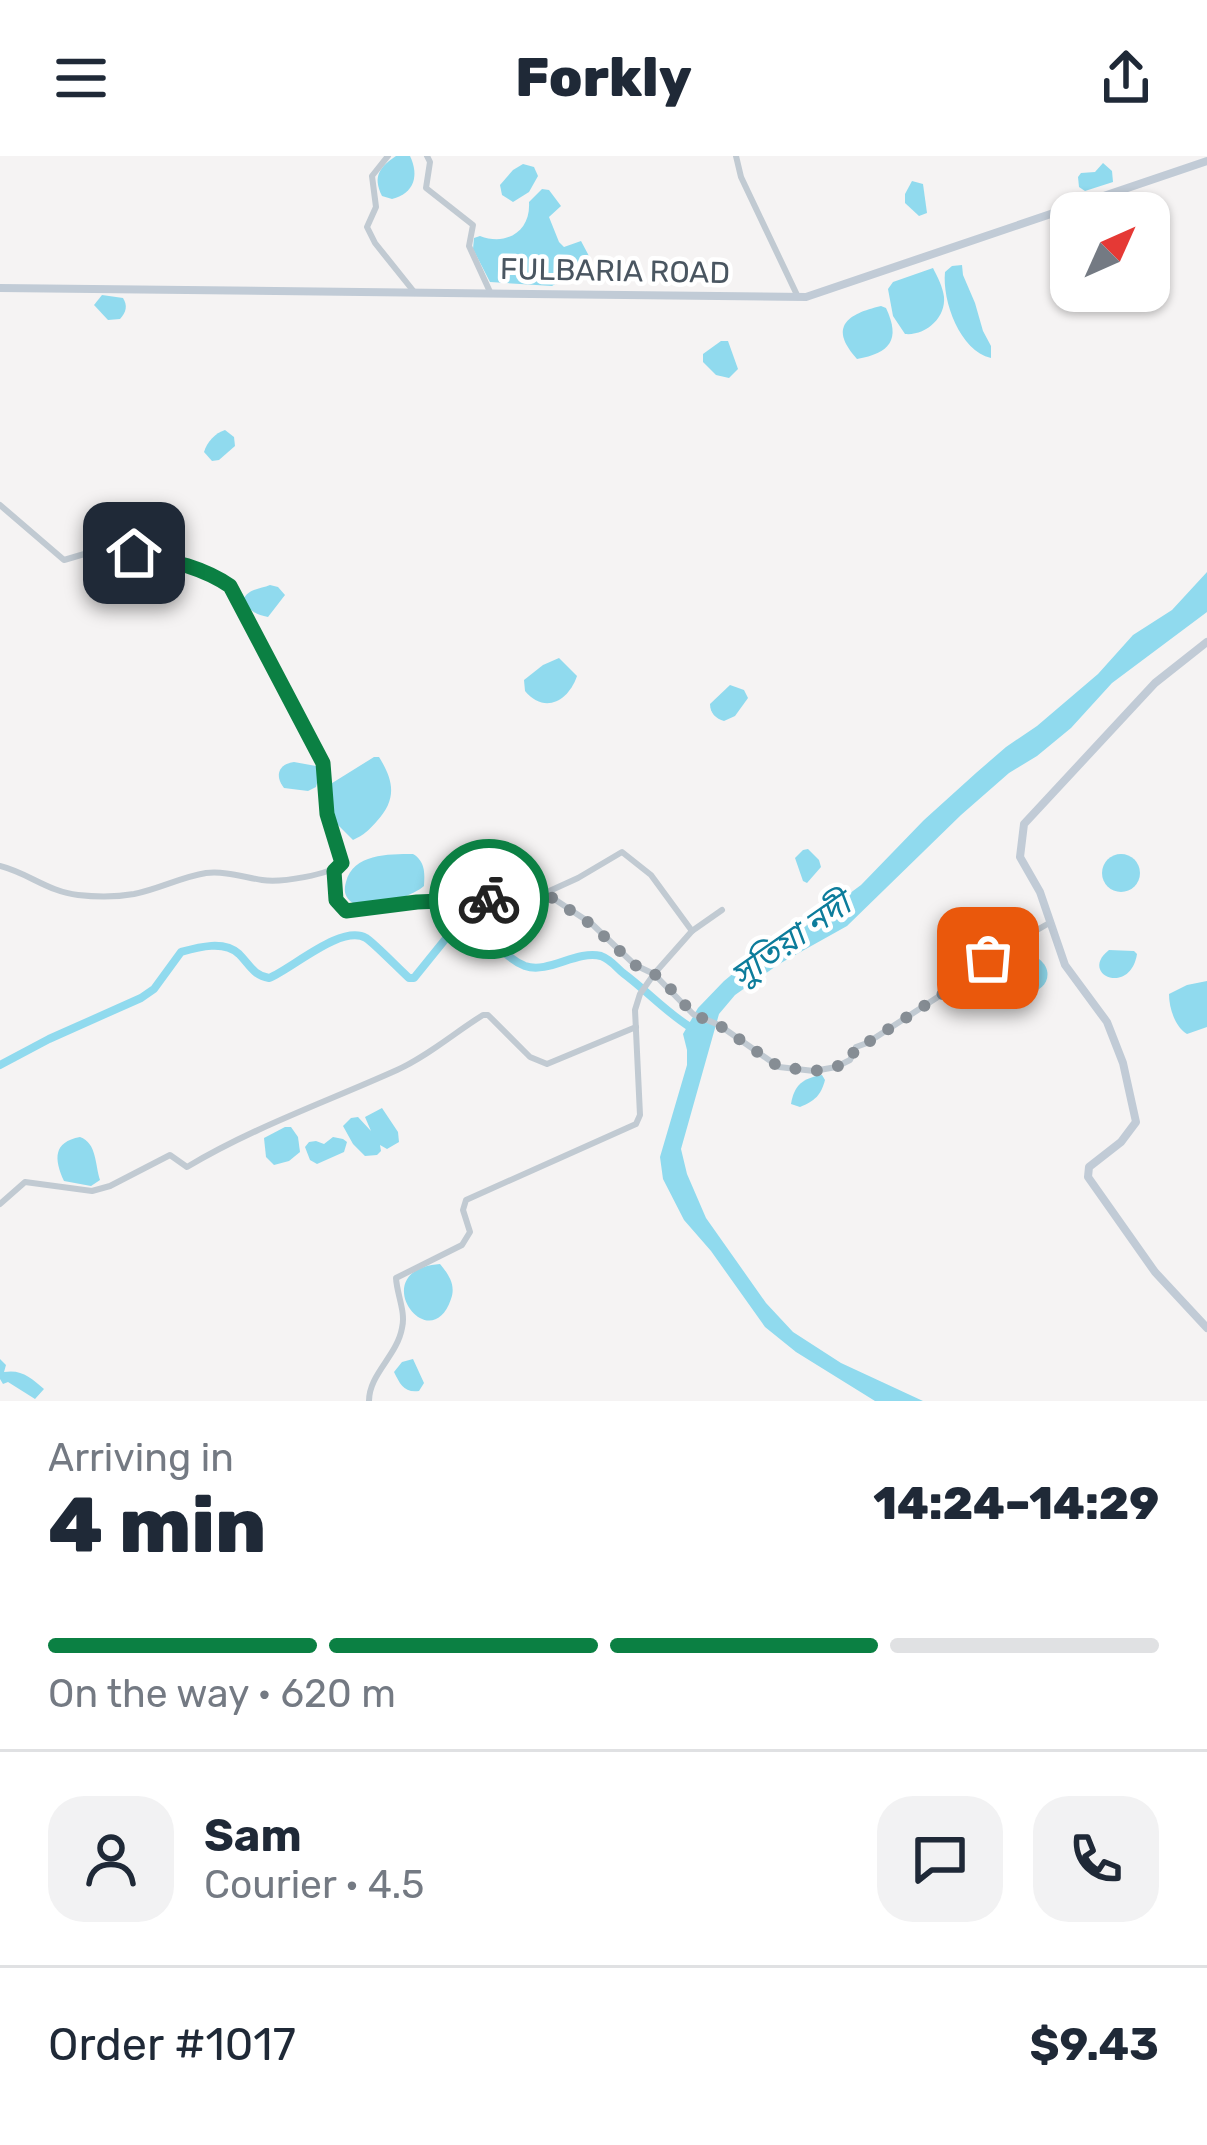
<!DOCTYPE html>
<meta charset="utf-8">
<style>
:root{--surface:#fff;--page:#f2f2f3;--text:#1f2937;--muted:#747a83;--line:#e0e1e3;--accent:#0b8043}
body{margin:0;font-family:Rubik,"Noto Sans Bengali",sans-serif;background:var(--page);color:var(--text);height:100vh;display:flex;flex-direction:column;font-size:45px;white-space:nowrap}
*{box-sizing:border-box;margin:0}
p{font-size:39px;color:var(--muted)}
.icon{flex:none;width:66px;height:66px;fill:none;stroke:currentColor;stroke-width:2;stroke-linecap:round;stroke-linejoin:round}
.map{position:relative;height:1245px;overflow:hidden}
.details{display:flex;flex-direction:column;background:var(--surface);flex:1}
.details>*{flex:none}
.needle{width:78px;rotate:45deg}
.fabs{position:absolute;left:1050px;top:36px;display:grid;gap:24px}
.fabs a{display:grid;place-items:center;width:120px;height:120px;border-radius:24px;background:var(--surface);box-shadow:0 3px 9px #0004;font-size:60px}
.pin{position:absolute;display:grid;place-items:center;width:102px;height:102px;color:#fff;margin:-51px;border-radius:24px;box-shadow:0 6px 18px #0006}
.courier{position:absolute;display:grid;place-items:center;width:120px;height:120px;margin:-60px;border:9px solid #0b8043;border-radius:50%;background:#fff;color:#222;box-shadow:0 3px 15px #0007}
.head em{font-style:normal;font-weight:800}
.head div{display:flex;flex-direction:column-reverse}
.head{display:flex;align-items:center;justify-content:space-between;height:204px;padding:0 48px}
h1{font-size:78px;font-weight:800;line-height:90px}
.bar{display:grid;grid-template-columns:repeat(4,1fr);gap:18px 12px;align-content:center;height:144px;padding:0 48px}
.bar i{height:15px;border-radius:9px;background:var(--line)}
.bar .on{background:var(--accent)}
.bar p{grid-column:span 4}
.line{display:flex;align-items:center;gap:30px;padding:0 48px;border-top:3px solid var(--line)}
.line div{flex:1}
.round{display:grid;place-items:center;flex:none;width:126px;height:126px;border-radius:36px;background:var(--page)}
header{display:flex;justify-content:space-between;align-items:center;height:156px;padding:0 48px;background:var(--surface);font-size:54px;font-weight:800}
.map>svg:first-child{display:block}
.water{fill:#90daee}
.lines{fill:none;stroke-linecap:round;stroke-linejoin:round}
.canal{stroke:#90daee;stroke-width:8}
.street{stroke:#c1cad2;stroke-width:6}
.secondary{stroke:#c1cbd6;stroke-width:8}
.done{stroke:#868d94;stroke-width:12;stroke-dasharray:0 21.6}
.route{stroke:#0b8043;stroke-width:15}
.labels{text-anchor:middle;stroke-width:9;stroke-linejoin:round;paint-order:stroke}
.street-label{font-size:30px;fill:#4a5661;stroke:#fff}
.water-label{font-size:33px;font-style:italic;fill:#0c7c9b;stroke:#fff}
</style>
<header><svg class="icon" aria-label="menu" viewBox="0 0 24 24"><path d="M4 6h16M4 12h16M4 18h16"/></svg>Forkly<svg class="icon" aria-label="share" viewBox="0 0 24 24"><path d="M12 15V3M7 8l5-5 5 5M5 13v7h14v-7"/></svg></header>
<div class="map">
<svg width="1207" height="1245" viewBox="0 0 1207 1245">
<rect width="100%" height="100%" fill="#f5f3f3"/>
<!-- water -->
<g class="water">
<path d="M396,0H410C419,19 415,37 392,43L382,40C372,20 380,11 396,0Z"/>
<polygon points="1103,7 1112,15 1113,26 1085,35 1079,31 1078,21 1081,17 1095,16"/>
<polygon points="523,8 534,11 538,20 529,36 513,46 502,39 500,29 513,14"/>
<polygon points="912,25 923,28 927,57 919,60 905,47 905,38"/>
<path d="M542,33L549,34L561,50L549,61L559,86L564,91L581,85L589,100L588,107L552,130L490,126L473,93L474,82L480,80C506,90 531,76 529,46Z"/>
<path d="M962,109L963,119L975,147L983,175L991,190V202C960,195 942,145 945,116L952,110Z"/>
<path d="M933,112C937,120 943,131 944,141C946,162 925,180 905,178L893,160L888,133L893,126Z"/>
<path d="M102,139L123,142C128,150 126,156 120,163L108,164L94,149Z"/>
<path d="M881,150L886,152C901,184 890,197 857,203C828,171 847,158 881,150Z"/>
<polygon points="721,185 728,185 738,213 729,222 716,219 703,206 703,198"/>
<path d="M225,274L234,281L235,290L219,304L212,305L204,296C207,286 215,277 225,274Z"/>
<polygon points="1207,416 1207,456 1112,527 1071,572 1037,600 1009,617 961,659 847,770 779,808 735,839 719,858 681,993 687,1018 706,1062 766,1147 793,1176 841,1207 923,1245 875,1245 796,1196 765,1171 711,1095 684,1064 663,1023 660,1001 687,909 687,894 683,878 698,852 724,825 753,801 791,781 861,729 924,664 976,617 1006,591 1037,570 1098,518 1133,479 1172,454"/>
<path d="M270,429L278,431L285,439L268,461C256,459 250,455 243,444C248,433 260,433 270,429Z"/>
<path d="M559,502L577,520C568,546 544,558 525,535L524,524L543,509Z"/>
<path d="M730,529L744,534L748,542L735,560L724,565C716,563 710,557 710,548Z"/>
<path d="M374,601H379C394,625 397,643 377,665C369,674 364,679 353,684L334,665L329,629Z"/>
<path d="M294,606L316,610L320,616L316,631L308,635L284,632C274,619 279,608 294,606Z"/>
<polygon points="808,693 819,704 821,711 807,727 803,725 795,702 803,694"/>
<path d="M413,698C425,705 425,717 424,730C412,741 364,757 350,745C344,739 344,733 346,726C353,698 388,698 413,698Z"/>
<circle cx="1121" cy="717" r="19"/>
<path d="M1109,794L1134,795L1137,798C1130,841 1078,818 1109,794Z"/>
<path d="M1039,803C1058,818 1042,841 1022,835L1014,823C1018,812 1027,804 1039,803Z"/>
<path d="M1207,825V871L1187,878C1175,871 1169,852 1169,838L1187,829Z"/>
<path d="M822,919L825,924C821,939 815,945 800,951L791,948C794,929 803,922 822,919Z"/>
<polygon points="382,952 398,976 399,986 387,993 380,989 381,995 377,999 365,1000 353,988 343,970 351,962 358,961 371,975 365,961"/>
<polygon points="285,971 291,971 298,981 300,996 289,1005 274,1009 266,1001 264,982"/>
<path d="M80,981C97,987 95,1009 100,1024L91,1030L64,1025C54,1003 53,986 80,981Z"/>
<polygon points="333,981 343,983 347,986 344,996 317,1008 310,1004 305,991 309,986 316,985 324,988"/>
<path d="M440,1108C449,1119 456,1129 451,1143C430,1205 363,1114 440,1108Z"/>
<path d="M0,1203L6,1209L4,1216C22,1213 31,1222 44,1233L35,1243L8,1226L3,1228L0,1223Z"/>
<path d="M413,1203L424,1227L419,1235C404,1237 400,1228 394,1216L402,1206Z"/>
</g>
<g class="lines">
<!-- canal -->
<path class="canal" d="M0,909L49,883L141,842L154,833L181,796C199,791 224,784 239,798C250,809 253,819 269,822C292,813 341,768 366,782C374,787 400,814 409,822H414L452,775L464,766C488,774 502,801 525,810C549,818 576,794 601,800C610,803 616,811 623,817C646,834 666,856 690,871"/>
<!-- street -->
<g class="street">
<polyline points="388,0 372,20 376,51 367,71 375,87 415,137"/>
<polyline points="427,0 430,6 426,32 473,69 469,90 491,138"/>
<polyline points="736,0 741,21 798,141"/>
<path d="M0,349L64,404L108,391L117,392C155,404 196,406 230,430L323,607L327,658L342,707C330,719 280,727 262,724C243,721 226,715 206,717C181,721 159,733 134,738C117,741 96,741 78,739C49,736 28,717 0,710"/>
<polyline points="334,715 336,744 346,755 417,746 463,745 545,737 578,722 622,696 651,719 692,775"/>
<polyline points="545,737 592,768 635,809 654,818 692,775 722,754"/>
<path d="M0,1048L25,1026L92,1035L110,1030L170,999L187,1011C254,971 326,946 397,914C428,900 454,877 483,859H488L530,901L547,908L636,871"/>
<path d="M369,1245C369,1218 397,1200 402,1172C406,1156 397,1139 396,1122L462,1089L470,1076L463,1054L466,1044L636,968L640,959L635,854L640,838L654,818L693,858L719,869L779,911L814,915L836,911L850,904L856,891L867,887L964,824L988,802L1051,766"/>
</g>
<!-- secondary -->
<g class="secondary">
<polyline points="0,132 806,141 1207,5"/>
<polyline points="1207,486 1155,527 1024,668 1020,701 1040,736 1065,809 1107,866 1123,907 1136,966 1121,986 1089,1011 1088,1021 1155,1116 1207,1172"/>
</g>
</g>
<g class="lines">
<!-- done -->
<polyline class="done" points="489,743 545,737 592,769 635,809 660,821 693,858 719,869 779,911 814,915 836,911 850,904 856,891 867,887 964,824 988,802"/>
<!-- route -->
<path class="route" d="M134,397C167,404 201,410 230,430L323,607L327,658L342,707L334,715L336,744L346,755L417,746L489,743"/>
</g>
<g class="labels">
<!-- street labels -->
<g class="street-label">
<text transform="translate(615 115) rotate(1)" y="10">FULBARIA ROAD</text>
</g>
<!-- water labels -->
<g class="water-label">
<text transform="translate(790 783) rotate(-35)" y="12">সুতিয়া নদী</text>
</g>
</g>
</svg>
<div class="fabs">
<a><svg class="needle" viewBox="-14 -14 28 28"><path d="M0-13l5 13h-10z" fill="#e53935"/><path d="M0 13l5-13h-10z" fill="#747a83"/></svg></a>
</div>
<div class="pin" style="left:988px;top:802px;background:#ea580c"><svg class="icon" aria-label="bag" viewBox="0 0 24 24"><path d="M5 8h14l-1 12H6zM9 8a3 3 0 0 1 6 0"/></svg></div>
<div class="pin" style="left:134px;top:397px;background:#1f2937"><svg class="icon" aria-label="home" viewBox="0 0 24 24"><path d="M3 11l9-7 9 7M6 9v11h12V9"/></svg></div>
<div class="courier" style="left:489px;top:743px"><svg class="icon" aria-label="bike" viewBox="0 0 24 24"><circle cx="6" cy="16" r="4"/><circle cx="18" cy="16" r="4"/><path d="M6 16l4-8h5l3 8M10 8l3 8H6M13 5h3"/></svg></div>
</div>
<section class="details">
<div class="head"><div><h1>4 min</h1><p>Arriving in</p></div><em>14:24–14:29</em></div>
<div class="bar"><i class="on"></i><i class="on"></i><i class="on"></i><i></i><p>On the way · 620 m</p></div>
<div class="line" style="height:216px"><a class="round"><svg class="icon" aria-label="person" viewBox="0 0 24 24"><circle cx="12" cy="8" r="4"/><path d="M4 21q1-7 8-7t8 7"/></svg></a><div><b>Sam</b><p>Courier · 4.5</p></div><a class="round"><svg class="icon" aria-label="chat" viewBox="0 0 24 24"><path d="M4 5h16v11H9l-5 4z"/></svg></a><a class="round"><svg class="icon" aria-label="phone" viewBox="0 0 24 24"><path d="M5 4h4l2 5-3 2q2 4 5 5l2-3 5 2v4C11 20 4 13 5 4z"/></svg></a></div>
<div class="line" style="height:156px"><div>Order #1017</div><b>$9.43</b></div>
</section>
